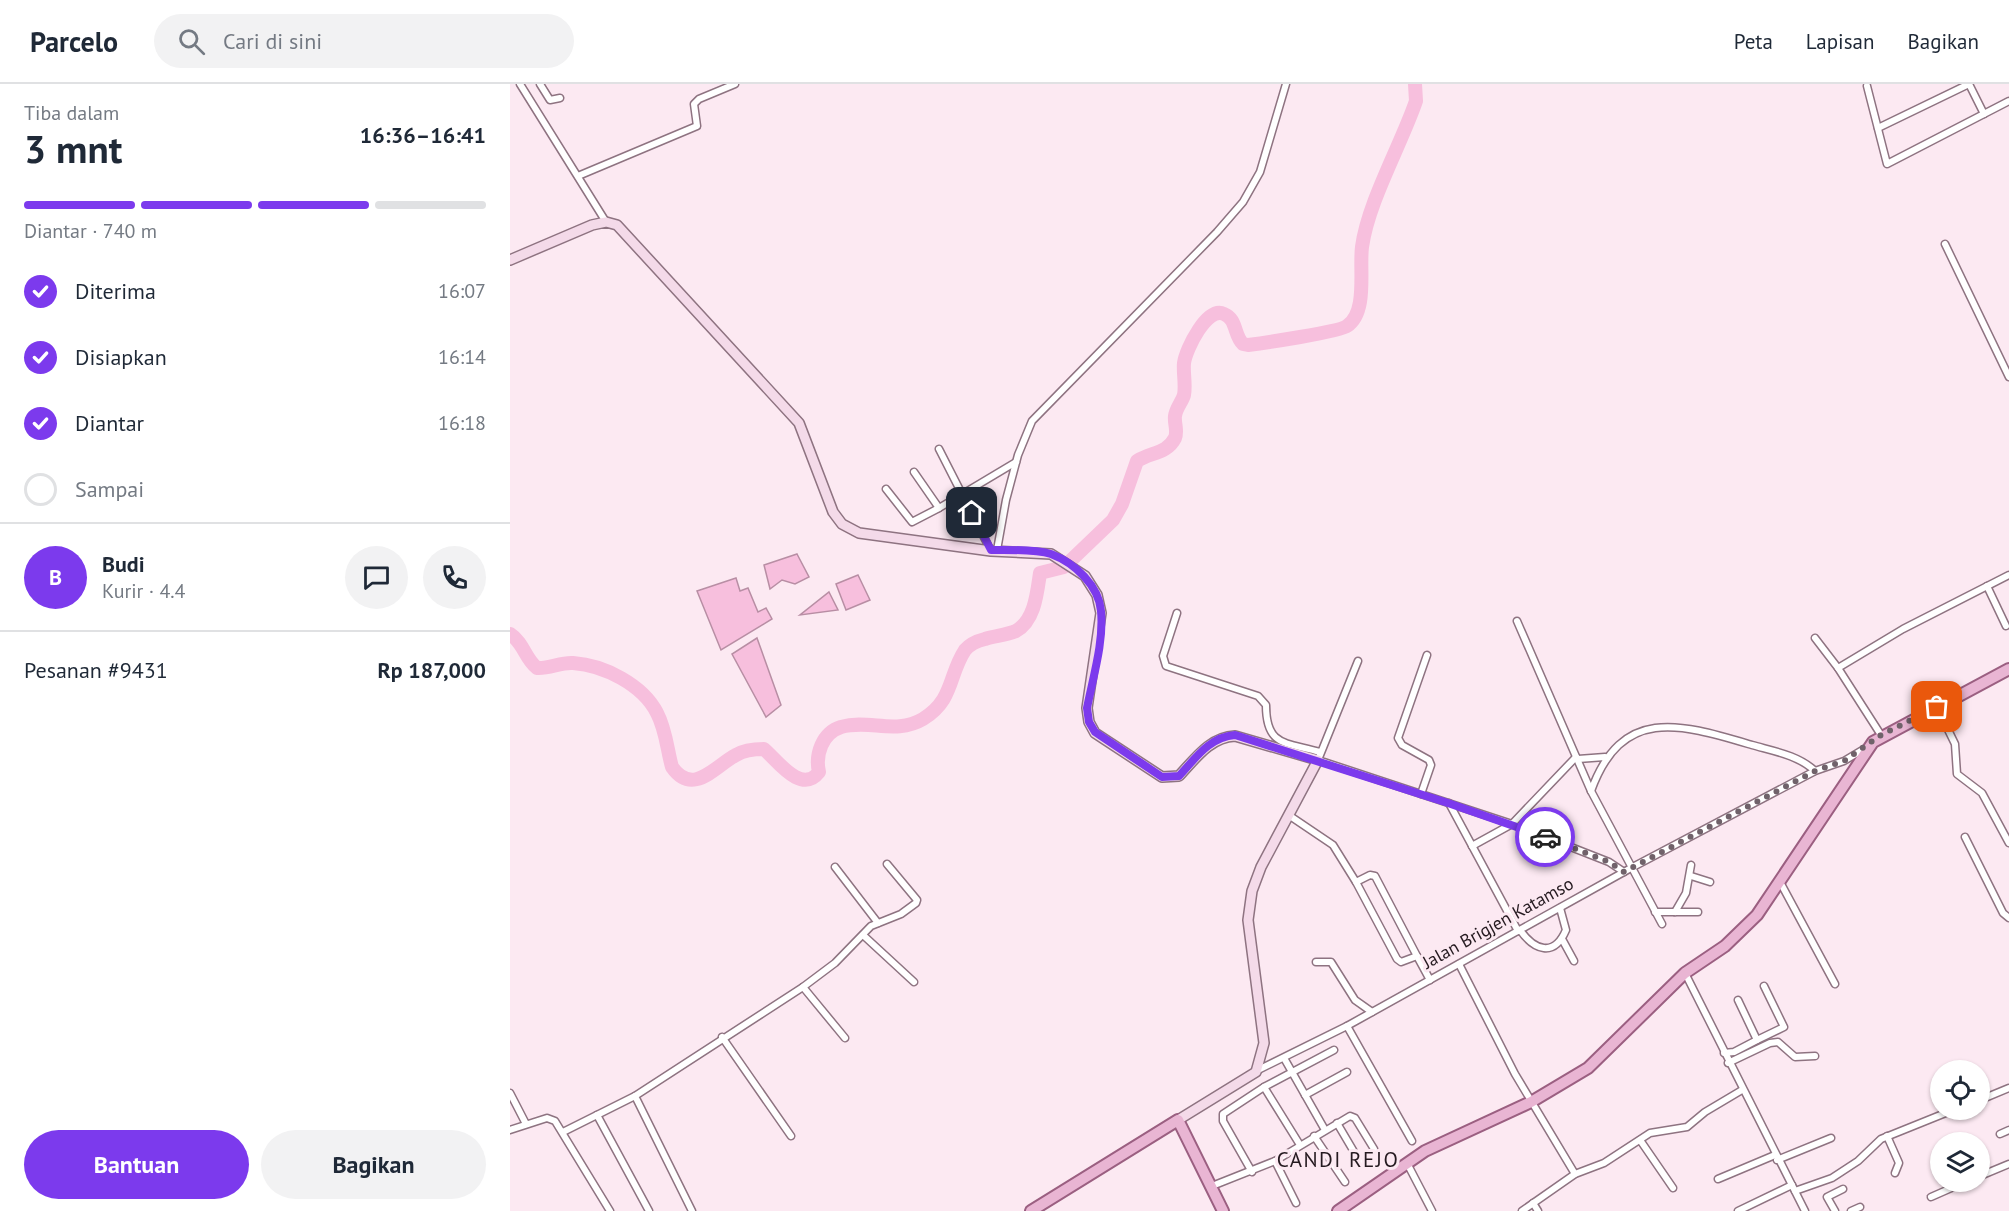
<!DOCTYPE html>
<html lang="id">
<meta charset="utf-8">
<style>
:root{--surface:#fff;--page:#f2f2f3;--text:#1f2937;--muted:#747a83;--line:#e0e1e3;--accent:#7c3aed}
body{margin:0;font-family:"PT Sans",sans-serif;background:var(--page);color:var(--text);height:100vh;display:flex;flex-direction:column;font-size:22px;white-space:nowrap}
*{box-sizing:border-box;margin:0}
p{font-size:20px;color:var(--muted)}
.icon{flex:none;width:33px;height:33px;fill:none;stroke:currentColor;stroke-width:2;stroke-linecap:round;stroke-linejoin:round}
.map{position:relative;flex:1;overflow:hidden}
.details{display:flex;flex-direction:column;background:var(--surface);width:510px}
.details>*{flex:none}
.buttons{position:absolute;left:1420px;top:976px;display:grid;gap:12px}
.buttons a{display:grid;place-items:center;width:60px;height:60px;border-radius:50%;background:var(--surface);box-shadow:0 2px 4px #0004;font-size:30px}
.pin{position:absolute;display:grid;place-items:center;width:51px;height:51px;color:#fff;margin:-26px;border-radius:12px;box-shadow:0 3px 9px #0006}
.courier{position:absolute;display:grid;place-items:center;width:60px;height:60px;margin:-30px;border:4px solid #7c3aed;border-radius:50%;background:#fff;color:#222;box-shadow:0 2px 8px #0007}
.overview em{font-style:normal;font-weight:700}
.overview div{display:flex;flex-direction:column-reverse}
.overview{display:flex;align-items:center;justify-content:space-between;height:102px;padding:0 24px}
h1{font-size:39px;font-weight:700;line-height:45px}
.bar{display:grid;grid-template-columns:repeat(4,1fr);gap:9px 6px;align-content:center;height:72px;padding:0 24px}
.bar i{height:8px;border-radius:4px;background:var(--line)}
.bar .current{background:var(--accent)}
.bar p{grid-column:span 4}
.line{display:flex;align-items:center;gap:15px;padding:0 24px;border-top:2px solid var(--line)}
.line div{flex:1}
.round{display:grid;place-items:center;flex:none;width:63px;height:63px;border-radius:32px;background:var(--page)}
ol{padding:0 24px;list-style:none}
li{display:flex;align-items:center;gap:18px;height:66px}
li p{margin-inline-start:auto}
li .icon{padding:6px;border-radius:50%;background:var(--accent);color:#fff;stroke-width:4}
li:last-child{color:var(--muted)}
li i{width:33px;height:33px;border:3px solid var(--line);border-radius:50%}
.cta{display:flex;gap:12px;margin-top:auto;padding:12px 24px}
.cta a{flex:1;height:69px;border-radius:36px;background:var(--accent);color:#fff;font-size:24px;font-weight:700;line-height:69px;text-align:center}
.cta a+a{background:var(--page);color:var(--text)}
header{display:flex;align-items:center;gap:36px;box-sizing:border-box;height:84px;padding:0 30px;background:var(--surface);border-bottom:2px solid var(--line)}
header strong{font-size:28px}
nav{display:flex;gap:33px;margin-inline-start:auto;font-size:21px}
.search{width:420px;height:54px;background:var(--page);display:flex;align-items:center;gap:15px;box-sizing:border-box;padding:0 21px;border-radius:33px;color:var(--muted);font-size:22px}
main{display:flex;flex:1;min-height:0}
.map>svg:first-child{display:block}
.water{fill:#f7bfdd;stroke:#b88ea4;stroke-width:1.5}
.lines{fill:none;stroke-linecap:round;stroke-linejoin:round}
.river{stroke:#f7bfdd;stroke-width:14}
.street-casing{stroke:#8e7381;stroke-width:9}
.secondary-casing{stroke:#8e7381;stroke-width:12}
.primary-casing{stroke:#9b5f81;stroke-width:14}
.street{stroke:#fff;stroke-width:6}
.secondary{stroke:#f4dae9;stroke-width:9}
.primary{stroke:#e9b5d3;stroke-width:10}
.done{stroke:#70626a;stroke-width:6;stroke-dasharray:0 10.8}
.route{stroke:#7c3aed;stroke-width:8}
.labels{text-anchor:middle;stroke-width:6;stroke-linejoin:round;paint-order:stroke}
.street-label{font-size:18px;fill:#251a20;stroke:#fce9f2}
.quarter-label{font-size:21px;letter-spacing:1.5px;fill:#251a20;stroke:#fce9f2}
</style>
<header>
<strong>Parcelo</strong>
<div class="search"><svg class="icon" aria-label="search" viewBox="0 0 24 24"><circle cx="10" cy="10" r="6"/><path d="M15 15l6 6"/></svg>Cari di sini</div>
<nav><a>Peta</a><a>Lapisan</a><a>Bagikan</a></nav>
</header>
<main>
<section class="details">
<div class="overview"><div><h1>3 mnt</h1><p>Tiba dalam</p></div><em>16:36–16:41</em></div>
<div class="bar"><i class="current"></i><i class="current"></i><i class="current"></i><i></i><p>Diantar · 740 m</p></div>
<ol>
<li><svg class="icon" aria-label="check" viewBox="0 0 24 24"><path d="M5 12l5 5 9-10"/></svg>Diterima<p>16:07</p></li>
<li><svg class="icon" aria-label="check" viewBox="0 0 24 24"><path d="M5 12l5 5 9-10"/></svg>Disiapkan<p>16:14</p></li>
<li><svg class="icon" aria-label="check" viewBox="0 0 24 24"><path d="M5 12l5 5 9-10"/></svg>Diantar<p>16:18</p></li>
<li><i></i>Sampai</li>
</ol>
<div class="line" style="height:108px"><b class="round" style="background:var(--accent);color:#fff">B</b><div><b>Budi</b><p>Kurir · 4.4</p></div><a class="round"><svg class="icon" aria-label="chat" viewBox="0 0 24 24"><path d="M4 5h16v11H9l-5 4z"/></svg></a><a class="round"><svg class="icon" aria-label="phone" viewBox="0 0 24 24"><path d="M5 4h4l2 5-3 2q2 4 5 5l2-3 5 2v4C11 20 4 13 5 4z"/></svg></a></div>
<div class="line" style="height:78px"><div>Pesanan #9431</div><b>Rp 187,000</b></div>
<div class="cta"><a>Bantuan</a><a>Bagikan</a></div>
</section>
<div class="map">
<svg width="1499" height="1127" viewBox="0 0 1499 1127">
<rect width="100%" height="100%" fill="#fce9f2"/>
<!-- water -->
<g class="water">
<polygon points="287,470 299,493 285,500 272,496 260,505 254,481"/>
<polygon points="348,491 360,516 336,526 326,500"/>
<polygon points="226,494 230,507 238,504 248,528 256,524 262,535 211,566 187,507"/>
<polygon points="319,508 328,526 290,531"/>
<polygon points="247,554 271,621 256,633 222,570"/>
</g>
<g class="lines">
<!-- river -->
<path class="river" d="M0,550C14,559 15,575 27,584C39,585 51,578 63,579C94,581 133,601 147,629C156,646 157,665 162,683C183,713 205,682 226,671C234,666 244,665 254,665C267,676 291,711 309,688C305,671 312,649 331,643C359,635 386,651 413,635C444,616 438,592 455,566C460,560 467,557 475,555C484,552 497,551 506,547C525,536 527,509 530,489L554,483L603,436L612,420L627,377C640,368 657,370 665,354C668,347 664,339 665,332C666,324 672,318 674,311C676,301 673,289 674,279C676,265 697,222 714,230C727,235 724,252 733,260L738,261C753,259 829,248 837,242C858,228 849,185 852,163C858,118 891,61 906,17L905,0"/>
<defs>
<g id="street">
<polyline points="10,0 96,138"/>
<polyline points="30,0 40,16 50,14"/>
<polyline points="1459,0 1474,30"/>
<polyline points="1357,2 1377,80 1499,17"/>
<polyline points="1368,44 1459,0"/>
<polyline points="68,92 187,42 184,20 189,15 225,0"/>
<polyline points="1435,160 1499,293"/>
<polyline points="429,365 481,467"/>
<polyline points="376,405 402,438 429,424 404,388"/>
<polyline points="429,424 506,378"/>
<polyline points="487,466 496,416 508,371 522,337 707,148 733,118 750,88 776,0"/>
<polyline points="1477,502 1496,542"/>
<path d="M667,529L653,572L656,582L748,612L756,621C756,663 776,658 810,668"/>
<polyline points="1007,537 1081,707 1152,840"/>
<polyline points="1305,554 1328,584 1371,651"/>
<polyline points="848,577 808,676 1002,740 1099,778 1114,788"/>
<polyline points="1328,584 1393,545 1499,491"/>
<polyline points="1427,623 1445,660 1447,690 1472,709 1499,759"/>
<polyline points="1068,675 1095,673"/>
<path d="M1081,707C1112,621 1171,640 1242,661C1263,667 1288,671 1305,687"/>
<polyline points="911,710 921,681 919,676 892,661 888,654 917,571"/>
<polyline points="939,719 1008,847"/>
<polyline points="780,732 823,761 846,798 887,875 891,878 907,872 920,896"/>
<polyline points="1455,753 1493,829 1499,834"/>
<polyline points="962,762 1002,740 1066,673"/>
<polyline points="325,783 368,839"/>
<polyline points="1181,792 1200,798"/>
<polyline points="846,798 860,791 865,792 907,872"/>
<polyline points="1270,798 1325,900"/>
<polyline points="1145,828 1188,828"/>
<polyline points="1165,828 1176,809 1181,781"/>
<path d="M1010,846C1024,866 1044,874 1056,846L1050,824"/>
<polyline points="353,851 404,898"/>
<polyline points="1052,855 1064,877"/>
<polyline points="806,878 821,878 845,916 862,928"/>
<polyline points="949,880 1005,990 1065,1090"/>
<polyline points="1175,889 1295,1127"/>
<polyline points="293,903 335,954"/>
<polyline points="837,942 902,1057"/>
<polyline points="212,953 281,1052"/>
<polyline points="1247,956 1274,943 1254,902"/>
<polyline points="1214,969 1224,968 1247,956 1228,916"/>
<polyline points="774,974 815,1046"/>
<polyline points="1218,979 1260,959 1268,958 1285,973 1305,972"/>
<polyline points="746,987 837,942 1121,784 1305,687 1334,677 1354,665"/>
<polyline points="754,1003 790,1061"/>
<polyline points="0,1009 16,1040"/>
<polyline points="795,1011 837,988"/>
<polyline points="1470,1016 1499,1004"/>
<polyline points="87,1031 139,1127"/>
<polyline points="827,1039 850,1078"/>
<polyline points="0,1046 37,1034 45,1037 100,1127"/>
<polyline points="53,1048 125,1012"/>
<polyline points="1490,1050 1499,1046"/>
<polyline points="804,1052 835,1098"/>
<polyline points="1377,1052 1389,1079 1385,1089"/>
<polyline points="1130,1056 1163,1104"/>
<polyline points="1267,1076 1321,1054"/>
<polyline points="765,1077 786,1119"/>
<polyline points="898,1081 922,1127"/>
<polyline points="742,1088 713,1037 713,1030 754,1003 824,966"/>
<polyline points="1470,1092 1499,1080"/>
<polyline points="1208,1095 1265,1071"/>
<polyline points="702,1102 765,1077 840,1032 845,1034 864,1065"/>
<polyline points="1285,1107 1322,1094 1348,1077 1371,1055 1443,1026"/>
<polyline points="1421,1113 1455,1098"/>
<polyline points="1023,1119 1028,1127"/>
<polyline points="182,1127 125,1012 293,903 325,879 361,842 391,830 406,819 407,816 377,780"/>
<polyline points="1012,1127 1065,1090 1094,1079 1140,1049 1177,1043 1195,1028 1232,1006"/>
<polyline points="1228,1127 1282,1101"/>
<polyline points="1325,1127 1317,1113 1333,1105"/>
<polyline points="1341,1127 1350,1123"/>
</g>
<path id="secondary" d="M0,176L82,141L96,138L107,141L289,339L323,428L332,440L349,449L481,467L541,470L575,492L587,511L591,529L577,624L579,638L585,649L652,693L669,692C685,675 700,653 725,652L808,676L751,783L742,807L738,836L754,959L746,988L668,1036"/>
<g id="primary">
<polyline points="521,1127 668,1036 713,1127"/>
<polyline points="828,1127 915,1067 1021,1018 1078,984 1175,889 1215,862 1247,831 1363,658 1499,585"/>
</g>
</defs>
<!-- street casing -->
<use href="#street" class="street-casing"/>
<!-- secondary casing -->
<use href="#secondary" class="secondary-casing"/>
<!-- primary casing -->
<use href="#primary" class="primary-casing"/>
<!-- street -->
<use href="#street" class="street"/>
<!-- secondary -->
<use href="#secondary" class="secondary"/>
<!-- primary -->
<use href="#primary" class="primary"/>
</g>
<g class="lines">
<!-- done -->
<polyline class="done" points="1035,753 1099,778 1114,788 1305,687 1334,677 1371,651 1427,623"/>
<!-- route -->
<path class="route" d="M462,429L481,466C498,466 524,465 541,470C565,479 589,502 591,527C594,558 583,593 577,624L579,638L585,648L652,693L669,692C685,675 699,653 725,651L938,719L1035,753"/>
</g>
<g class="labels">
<!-- street labels -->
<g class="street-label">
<text transform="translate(988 839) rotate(-29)" y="6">Jalan Brigjen Katamso</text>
</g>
<!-- quarter labels -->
<g class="quarter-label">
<text x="828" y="1083">CANDI REJO</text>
</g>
</g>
</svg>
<div class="buttons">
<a><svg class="icon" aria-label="locate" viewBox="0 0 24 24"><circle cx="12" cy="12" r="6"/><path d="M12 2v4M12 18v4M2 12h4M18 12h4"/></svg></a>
<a><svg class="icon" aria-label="layers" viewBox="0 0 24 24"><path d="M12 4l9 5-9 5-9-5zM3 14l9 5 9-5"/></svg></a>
</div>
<div class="pin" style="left:1427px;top:623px;background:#ea580c"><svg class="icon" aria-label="bag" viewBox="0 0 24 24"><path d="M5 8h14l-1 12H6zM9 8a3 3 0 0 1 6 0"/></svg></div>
<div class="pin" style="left:462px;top:429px;background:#1f2937"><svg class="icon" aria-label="home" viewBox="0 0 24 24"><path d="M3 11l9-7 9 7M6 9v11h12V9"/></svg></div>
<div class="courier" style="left:1035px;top:753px"><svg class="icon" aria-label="car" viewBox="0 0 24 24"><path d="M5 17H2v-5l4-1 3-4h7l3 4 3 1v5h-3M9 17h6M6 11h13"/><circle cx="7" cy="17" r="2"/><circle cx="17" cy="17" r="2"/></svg></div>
</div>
</main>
